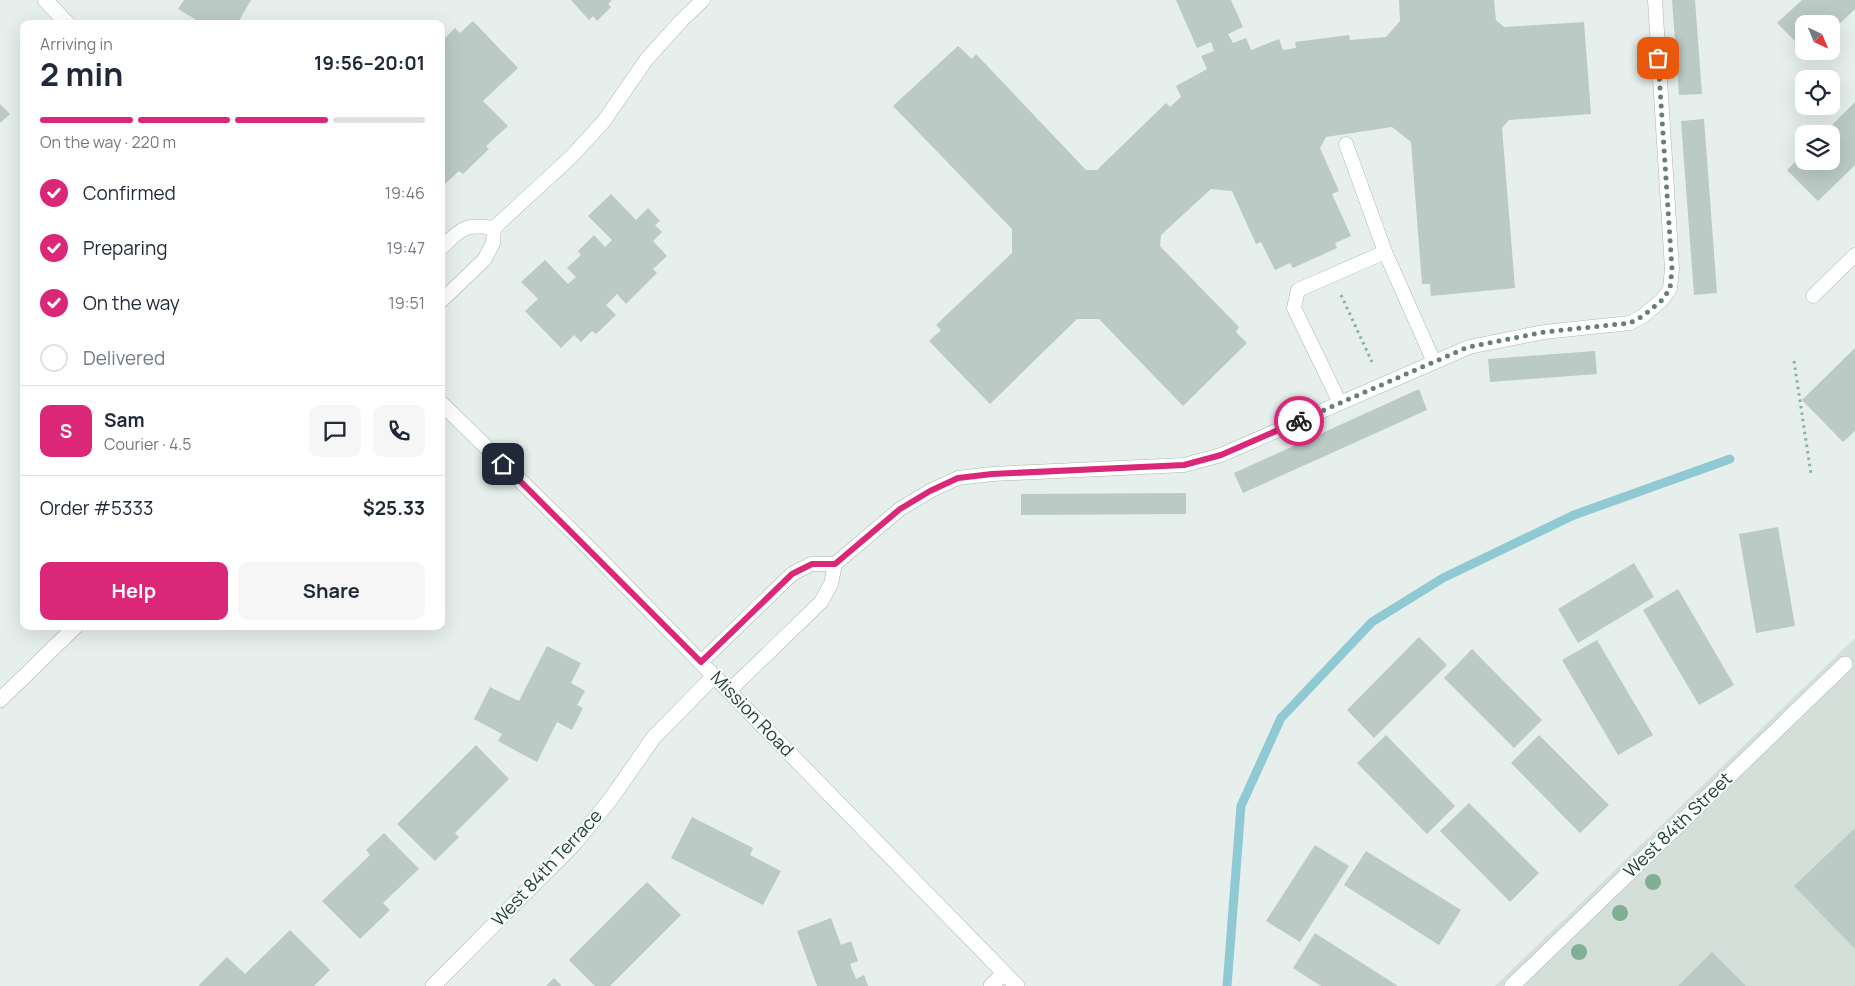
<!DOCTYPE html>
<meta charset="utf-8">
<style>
:root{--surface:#fff;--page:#f6f6f7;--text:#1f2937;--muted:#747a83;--line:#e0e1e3;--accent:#db2777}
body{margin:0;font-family:Manrope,sans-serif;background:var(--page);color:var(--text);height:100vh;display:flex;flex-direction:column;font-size:19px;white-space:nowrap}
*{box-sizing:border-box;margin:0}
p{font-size:16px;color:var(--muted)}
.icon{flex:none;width:28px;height:28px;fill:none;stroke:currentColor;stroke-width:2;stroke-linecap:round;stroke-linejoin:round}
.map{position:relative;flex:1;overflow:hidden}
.panel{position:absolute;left:20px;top:20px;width:425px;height:610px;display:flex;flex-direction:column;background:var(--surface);border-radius:10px;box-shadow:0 5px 20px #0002}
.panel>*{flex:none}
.needle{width:32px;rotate:136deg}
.buttons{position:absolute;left:1795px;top:15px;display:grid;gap:10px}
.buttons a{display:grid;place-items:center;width:45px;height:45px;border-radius:10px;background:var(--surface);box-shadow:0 5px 20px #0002;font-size:25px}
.pin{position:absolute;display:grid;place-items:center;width:42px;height:42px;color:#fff;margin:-21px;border-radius:10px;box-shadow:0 2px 8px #0006}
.courier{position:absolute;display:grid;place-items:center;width:50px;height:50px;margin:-25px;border:4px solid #db2777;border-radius:50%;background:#fff;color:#222;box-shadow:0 1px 6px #0007}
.summary em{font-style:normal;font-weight:700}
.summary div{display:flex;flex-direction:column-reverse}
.summary{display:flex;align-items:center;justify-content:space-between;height:85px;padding:0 20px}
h1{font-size:32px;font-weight:700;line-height:38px}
.bar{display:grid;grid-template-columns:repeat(4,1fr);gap:8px 5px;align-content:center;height:60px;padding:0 20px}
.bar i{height:6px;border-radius:4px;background:var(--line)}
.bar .active{background:var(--accent)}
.bar p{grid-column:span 4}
.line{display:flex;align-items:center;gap:12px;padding:0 20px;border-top:1px solid var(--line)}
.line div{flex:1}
.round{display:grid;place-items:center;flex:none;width:52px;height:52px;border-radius:10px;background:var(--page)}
ol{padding:0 20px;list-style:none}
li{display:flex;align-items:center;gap:15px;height:55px}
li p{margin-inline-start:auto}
li .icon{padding:5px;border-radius:50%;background:var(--accent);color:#fff;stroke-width:4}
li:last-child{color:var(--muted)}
li i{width:28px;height:28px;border:2px solid var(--line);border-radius:50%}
.primary-button{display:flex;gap:10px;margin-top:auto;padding:10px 20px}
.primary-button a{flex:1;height:58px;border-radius:10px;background:var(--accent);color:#fff;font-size:20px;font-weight:700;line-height:58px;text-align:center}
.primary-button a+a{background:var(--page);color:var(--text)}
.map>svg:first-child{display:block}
.built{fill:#d4dfda}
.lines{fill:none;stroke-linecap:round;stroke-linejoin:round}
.stream{stroke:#8ec9d4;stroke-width:9}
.building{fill:#bbcac4}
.lane-casing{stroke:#a8b8b2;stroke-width:15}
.street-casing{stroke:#a8b8b2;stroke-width:16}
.secondary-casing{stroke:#a4bbb3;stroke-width:16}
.path{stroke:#86b3a5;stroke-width:3;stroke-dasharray:2.5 4;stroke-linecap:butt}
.lane{stroke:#fff;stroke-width:14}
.street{stroke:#fff;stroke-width:15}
.secondary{stroke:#fff;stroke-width:15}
.tree{fill:#80af93}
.done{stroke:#687f78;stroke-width:5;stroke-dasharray:0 9}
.route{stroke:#db2777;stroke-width:6}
.labels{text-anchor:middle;stroke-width:4;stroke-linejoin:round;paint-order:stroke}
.street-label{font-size:18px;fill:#24423a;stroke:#f7fbf9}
</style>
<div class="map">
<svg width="1855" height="986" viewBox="0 0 1855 986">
<rect width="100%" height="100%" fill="#e6efeb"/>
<!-- built -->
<polygon class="built" points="1855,638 1855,986 1495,986"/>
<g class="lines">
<!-- stream -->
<polyline class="stream" points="1227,986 1241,806 1281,718 1372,622 1443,578 1574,515 1730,459"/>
</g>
<!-- building -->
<g class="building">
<polygon points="184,0 251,0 237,24 203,24 178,9"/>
<polygon points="571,0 612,0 608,4 611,7 597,21 593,16 589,20"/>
<polygon points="1176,0 1231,0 1243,27 1228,34 1233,43 1246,38 1251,50 1279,39 1283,50 1296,48 1295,42 1349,35 1350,40 1386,37 1400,21 1399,0 1494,0 1496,20 1504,27 1584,22 1591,114 1509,120 1502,128 1515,288 1431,296 1430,284 1422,284 1411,142 1392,127 1326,137 1320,148 1339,191 1332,194 1351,236 1335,243 1337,248 1293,268 1290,263 1275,270 1261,242 1256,244 1232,191 1211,189 1161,235 1160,246 1239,327 1236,332 1247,343 1183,406 1099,319 1077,319 990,404 929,341 941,330 936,325 1012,253 1012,229 893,106 958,46 972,59 976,54 1086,170 1097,170 1166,103 1170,107 1181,97 1176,86 1207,69 1201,56 1214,51 1211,42 1197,48"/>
<polygon points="1672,0 1695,0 1702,94 1679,95"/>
<polygon points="1802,0 1855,0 1855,9 1831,32 1831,24 1804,24 1804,50 1777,23"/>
<polygon points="473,21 518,68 483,101 508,126 486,146 489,149 463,174 459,171 444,185 441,182 441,42 455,28 460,33"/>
<polygon points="1855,102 1855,165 1818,201 1787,170 1804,153 1804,161 1831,161 1831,134 1823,134"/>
<polygon points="0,104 10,114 0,123"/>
<polygon points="1704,119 1717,293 1694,295 1681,121"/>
<polygon points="611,194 636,220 648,208 660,221 655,225 662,232 653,241 667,256 653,269 657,273 626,304 617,294 606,305 616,315 596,334 592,331 581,342 574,335 561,348 525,311 538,299 521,282 545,260 568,284 576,277 567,268 581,255 578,251 594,235 605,247 612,240 588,216"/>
<polygon points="1855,348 1855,431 1843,442 1802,400"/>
<polygon points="1595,351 1597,374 1490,382 1488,359"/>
<polygon points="1419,389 1427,410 1243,493 1234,473"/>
<polygon points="1186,493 1186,514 1021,515 1021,494"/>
<polygon points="1778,527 1795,626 1756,633 1739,534"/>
<polygon points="1634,563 1654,597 1578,643 1558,609"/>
<polygon points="1678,589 1734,685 1699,705 1643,610"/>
<polygon points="1419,637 1447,665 1374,738 1347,710"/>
<polygon points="1597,640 1653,735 1618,755 1562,660"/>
<polygon points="547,646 581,663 571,683 585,691 577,705 583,708 572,730 557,722 537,762 498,741 502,734 474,719 490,687 519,701"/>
<polygon points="1472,649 1542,720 1514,748 1444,678"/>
<polygon points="1386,735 1455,806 1427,834 1357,763"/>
<polygon points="1539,735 1609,805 1580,833 1511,763"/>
<polygon points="476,745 509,779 455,833 459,837 435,861 397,824"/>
<polygon points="1469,803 1539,873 1510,902 1440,831"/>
<polygon points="692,817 753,848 750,855 781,871 763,905 671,858"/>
<polygon points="1855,828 1855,949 1794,886"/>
<polygon points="384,833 419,869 383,903 390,910 360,939 322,901 370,855 366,850"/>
<polygon points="1315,845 1349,866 1300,942 1266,921"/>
<polygon points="1366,851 1461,910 1439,945 1344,885"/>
<polygon points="647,882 681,915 610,986 595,986 569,960"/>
<polygon points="831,918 841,945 851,941 858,961 850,964 856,979 864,975 868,986 817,986 797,931"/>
<polygon points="290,930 330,970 314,986 198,986 227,957 245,974"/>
<polygon points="1315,933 1398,986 1321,986 1293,968"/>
<polygon points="1712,952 1746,986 1678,986"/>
<polygon points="554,978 562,986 546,986"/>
</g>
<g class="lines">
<defs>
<g id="lane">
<polyline points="1346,144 1385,252"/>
<polyline points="494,228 571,157 604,121 646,60 681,21 703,0"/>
<path d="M441,248C462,229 464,223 494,228L493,243L484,260L441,301"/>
<polyline points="1813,296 1855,255"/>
<polyline points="1340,403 1294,308 1298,290 1385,252 1434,362"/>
<polyline points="701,662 792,574 811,564 835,564"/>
<polyline points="729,691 821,602 831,584 835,564 900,509 930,491 958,478 992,474 1184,465 1221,455 1469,347 1544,332 1630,323 1643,316 1661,301 1670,289 1672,269 1655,0"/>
</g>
<g id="street">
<polyline points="0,700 76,626"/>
<polyline points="433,986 575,843 610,800 654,737 714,676"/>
<polyline points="991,986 1004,973"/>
<polyline points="1512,986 1845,664"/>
</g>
<g id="secondary">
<polyline points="45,0 68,24"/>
<polyline points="441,403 587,546 1017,986"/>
</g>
</defs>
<!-- lane casing -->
<use href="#lane" class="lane-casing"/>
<!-- street casing -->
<use href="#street" class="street-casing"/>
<!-- secondary casing -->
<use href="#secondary" class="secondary-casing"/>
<!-- path -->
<g class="path">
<polyline points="1341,295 1372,362"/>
<polyline points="1794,361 1811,474"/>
</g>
<!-- lane -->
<use href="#lane" class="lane"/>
<!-- street -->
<use href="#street" class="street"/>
<!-- secondary -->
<use href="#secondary" class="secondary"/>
</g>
<!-- trees -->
<g class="tree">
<circle cx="1653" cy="882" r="8"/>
<circle cx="1620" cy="913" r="8"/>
<circle cx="1579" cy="952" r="8"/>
</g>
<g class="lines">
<!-- done -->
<polyline class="done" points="1299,421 1468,347 1544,332 1630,323 1643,316 1661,301 1670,289 1672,269 1658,58"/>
<!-- route -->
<polyline class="route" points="503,464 701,662 792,574 812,564 835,564 900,509 930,491 958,478 992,474 1184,465 1221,455 1299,421"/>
</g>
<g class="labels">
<!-- street labels -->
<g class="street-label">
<text transform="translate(752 714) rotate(46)" y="6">Mission Road</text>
<text transform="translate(1678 825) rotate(-44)" y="6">West 84th Street</text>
<text transform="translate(547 868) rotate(-47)" y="6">West 84th Terrace</text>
</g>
</g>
</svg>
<div class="buttons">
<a><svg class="needle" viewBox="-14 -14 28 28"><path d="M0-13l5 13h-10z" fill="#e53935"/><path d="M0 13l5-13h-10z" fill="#747a83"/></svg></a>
<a><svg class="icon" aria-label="locate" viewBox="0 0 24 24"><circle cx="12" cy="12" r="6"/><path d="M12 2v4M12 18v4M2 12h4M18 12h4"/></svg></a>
<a><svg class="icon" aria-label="layers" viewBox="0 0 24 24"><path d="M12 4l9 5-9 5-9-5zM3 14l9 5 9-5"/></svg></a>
</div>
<div class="pin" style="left:1658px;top:58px;background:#ea580c"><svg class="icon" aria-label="bag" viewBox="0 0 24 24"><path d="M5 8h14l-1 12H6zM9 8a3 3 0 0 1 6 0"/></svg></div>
<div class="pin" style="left:503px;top:464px;background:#1f2937"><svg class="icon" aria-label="home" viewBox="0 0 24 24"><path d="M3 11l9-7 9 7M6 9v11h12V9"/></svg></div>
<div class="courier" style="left:1299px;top:421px"><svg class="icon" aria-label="bike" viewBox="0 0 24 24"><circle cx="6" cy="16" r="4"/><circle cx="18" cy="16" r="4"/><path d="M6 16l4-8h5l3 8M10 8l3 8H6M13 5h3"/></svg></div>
<section class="panel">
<div class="summary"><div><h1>2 min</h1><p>Arriving in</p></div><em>19:56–20:01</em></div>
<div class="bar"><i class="active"></i><i class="active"></i><i class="active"></i><i></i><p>On the way · 220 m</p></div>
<ol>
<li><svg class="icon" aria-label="check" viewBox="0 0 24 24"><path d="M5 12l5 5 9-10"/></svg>Confirmed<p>19:46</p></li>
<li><svg class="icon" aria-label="check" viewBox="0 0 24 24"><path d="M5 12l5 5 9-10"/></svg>Preparing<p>19:47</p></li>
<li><svg class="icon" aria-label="check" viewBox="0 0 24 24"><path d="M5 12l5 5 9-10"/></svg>On the way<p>19:51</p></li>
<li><i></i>Delivered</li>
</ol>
<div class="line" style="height:90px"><b class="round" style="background:var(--accent);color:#fff">S</b><div><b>Sam</b><p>Courier · 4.5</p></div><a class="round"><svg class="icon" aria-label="chat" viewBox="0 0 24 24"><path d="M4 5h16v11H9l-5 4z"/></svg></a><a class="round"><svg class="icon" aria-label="phone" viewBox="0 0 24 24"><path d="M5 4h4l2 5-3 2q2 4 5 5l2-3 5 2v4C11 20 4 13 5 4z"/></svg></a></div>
<div class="line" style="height:65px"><div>Order #5333</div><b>$25.33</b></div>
<div class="primary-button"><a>Help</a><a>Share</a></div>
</section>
</div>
